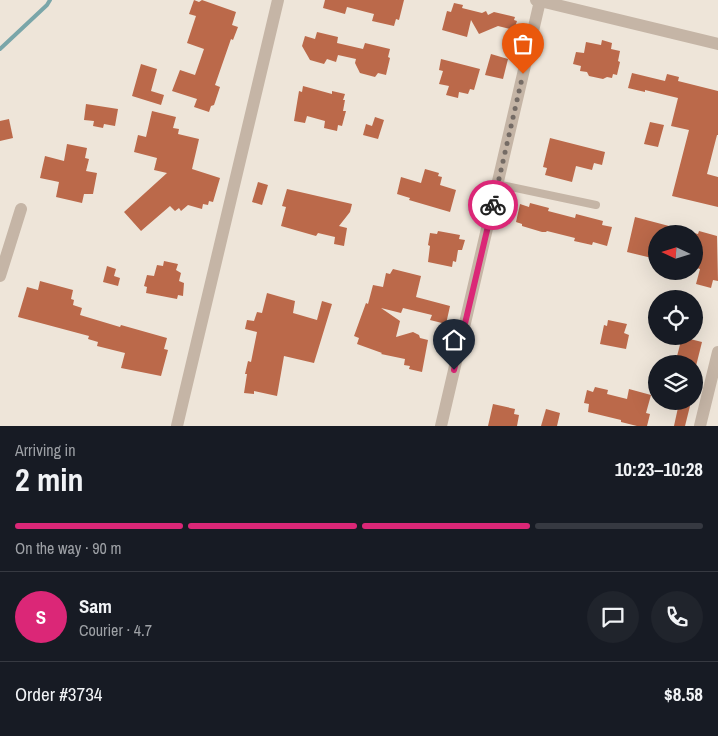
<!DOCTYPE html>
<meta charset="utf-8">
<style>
:root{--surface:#171b24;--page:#20242c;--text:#f1f3f6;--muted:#9ea1a6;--line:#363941;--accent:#db2777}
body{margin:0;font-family:"Archivo Narrow",sans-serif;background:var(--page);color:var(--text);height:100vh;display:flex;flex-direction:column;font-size:19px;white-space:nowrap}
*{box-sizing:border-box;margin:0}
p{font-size:16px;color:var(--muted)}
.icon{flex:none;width:28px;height:28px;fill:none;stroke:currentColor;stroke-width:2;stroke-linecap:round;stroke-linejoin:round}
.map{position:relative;height:426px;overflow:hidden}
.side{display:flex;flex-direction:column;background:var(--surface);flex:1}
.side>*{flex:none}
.needle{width:32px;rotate:274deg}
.buttons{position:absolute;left:648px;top:225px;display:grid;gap:10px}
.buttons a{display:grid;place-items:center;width:55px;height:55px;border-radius:50%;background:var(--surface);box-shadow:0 5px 20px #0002;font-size:25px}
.pin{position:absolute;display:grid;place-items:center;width:42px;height:42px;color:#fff;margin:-51px -21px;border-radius:50% 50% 50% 0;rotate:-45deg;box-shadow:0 0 5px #0007}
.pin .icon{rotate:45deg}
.courier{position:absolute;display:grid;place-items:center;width:50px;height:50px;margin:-25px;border:4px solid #db2777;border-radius:50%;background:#fff;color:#222;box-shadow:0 1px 6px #0007}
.overview em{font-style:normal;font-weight:700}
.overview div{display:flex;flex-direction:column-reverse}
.overview{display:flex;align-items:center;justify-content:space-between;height:85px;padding:0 15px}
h1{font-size:32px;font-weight:700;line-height:38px}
.bar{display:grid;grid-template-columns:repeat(4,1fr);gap:8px 5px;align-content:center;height:60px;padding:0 15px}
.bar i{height:6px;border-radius:4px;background:var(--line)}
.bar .current{background:var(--accent)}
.bar p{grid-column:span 4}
.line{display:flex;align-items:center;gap:12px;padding:0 15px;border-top:1px solid var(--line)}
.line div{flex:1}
.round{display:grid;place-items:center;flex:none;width:52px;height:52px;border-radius:26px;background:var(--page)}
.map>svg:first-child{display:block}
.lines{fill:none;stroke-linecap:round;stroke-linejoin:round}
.stream{stroke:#7aa6a9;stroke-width:4}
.building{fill:#bb694a}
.service{stroke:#c5b5a6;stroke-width:8}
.minor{stroke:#c5b5a6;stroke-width:12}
.done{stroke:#746b65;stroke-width:5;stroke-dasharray:0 9}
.route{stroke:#db2777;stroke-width:6}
</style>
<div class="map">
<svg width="718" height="426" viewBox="0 0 718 426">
<rect width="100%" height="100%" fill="#eee5d9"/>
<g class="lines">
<!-- stream -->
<polyline class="stream" points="0,49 47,5 50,0"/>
</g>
<!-- building -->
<g class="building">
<polygon points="194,0 199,2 202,0 236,12 232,25 238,27 233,40 231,39 215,85 220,87 214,105 211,106 209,112 194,107 197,99 172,91 180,70 195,75 204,49 187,43 196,16 189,14"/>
<polygon points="325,0 404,0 399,20 396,19 394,26 372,21 374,14 347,7 345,14 323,8"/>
<polygon points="454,3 463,5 462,8 482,13 486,11 488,15 494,12 515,17 514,20 517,21 514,30 498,26 479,34 471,20 467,37 442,30 447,11 451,12"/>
<polygon points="317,32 338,37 337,43 363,49 365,43 390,49 388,57 390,58 386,75 378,73 375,77 360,73 355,63 356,59 338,55 336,62 327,59 324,64 310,60 302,46 305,36 315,39"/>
<polygon points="602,40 612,43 611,49 620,51 618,61 620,62 617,75 613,74 612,78 607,77 603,79 589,76 587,72 580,71 581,66 573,64 576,52 584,53 586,42 601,45"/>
<polygon points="491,54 508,59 503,79 485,75"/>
<polygon points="441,59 480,69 474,90 470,89 468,94 459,92 458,98 446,95 449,86 439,84 443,71 439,70"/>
<polygon points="141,64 157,69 151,91 164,95 161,105 132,96"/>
<polygon points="632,73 665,81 667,74 679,77 678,81 718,91 718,135 717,135 707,174 718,177 718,207 672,196 689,130 671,126 678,98 645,90 645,92 628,88"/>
<polygon points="303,86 332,94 332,91 345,94 343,100 345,100 343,111 346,111 342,126 338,125 337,131 324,128 325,121 307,116 305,123 294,121 299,91 302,92"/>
<polygon points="86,104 118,109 115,126 104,124 103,128 93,126 94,121 84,120"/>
<polygon points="152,111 176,117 173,128 179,129 178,134 199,139 192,169 220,178 213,202 209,201 208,205 203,204 202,209 188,205 181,211 179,208 175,211 170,206 141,231 124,212 167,173 154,170 157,158 134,152 138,135 146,137"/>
<polygon points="375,117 384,120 378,139 363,135 366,124 372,126"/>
<polygon points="9,119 13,138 0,141 0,121"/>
<polygon points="650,122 664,125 658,147 644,144"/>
<polygon points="550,138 605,152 602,165 594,163 592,170 576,166 572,182 545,175 547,168 543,167"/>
<polygon points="67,144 87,148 85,158 89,159 86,171 97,173 93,194 84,194 82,203 56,197 59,182 40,178 45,156 64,161"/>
<polygon points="425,169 439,173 438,176 442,177 440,185 456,190 450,212 409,200 410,198 397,194 401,177 421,183"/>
<polygon points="258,182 268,185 262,205 252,202"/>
<polygon points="287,189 352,204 350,212 339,226 347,228 344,246 334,244 335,237 318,233 316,236 281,226 286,207 282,206"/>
<polygon points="530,203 549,208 548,211 575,218 576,214 603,221 602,225 612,227 607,246 593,242 592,245 574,241 575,238 547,231 546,232 542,232 522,226 522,224 516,222 520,204 529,207"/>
<polygon points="635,217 669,226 667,234 656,234 656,259 627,252"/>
<polygon points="438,231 460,235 459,239 465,240 462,250 458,250 456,262 453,261 452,267 428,262 430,246 428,245 430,233 437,234"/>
<polygon points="699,231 717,236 718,281 713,280 711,288 696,284 700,269 694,267 694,233 698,234"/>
<polygon points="164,261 178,264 176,270 181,273 179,281 184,283 183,296 178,295 177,299 146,293 147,287 144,286 147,275 154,276 157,265 163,266"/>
<polygon points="107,266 116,269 114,276 120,278 118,286 103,282"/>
<polygon points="393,269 421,276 416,297 450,306 446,324 430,320 432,315 403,308 401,313 381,308 400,321 396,337 413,332 419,335 420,338 428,340 422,372 409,369 410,366 404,365 405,359 381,354 382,353 357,344 359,338 354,336 366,303 368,304 373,285 383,287 386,273 390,274"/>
<polygon points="40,281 73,290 71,299 74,300 73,305 82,308 80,315 120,327 121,325 167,338 164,349 168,350 161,376 121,368 125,353 97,346 98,342 88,339 89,336 18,317 27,287 38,290"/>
<polygon points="267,293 295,301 293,313 317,320 322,301 332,304 314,363 284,356 277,396 254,391 254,394 244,393 247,374 245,374 248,361 251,362 257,332 245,329 247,320 254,321 257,312 262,313"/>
<polygon points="608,320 627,324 624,333 629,335 626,349 600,344 604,325 607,326"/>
<polygon points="682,337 702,342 696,366 676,360"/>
<polygon points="595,387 608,390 607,394 627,399 629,389 651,395 646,413 650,414 647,426 637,426 621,422 621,420 588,412 589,404 584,403 587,390 593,392"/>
<polygon points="679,403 690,406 685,426 674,426"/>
<polygon points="493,404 515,409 514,414 519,415 517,426 488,426"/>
<polygon points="546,409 560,413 557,426 541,426"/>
</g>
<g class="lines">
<!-- service -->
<polyline class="service" points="497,184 596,205"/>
<!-- minor -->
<g class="minor">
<polyline points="536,0 718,44"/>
<polyline points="0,276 21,209"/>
<polyline points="177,426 278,0"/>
<polyline points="441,426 540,1"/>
<polyline points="700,426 718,352"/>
</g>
</g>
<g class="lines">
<!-- done -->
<polyline class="done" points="493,205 523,74"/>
<!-- route -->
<polyline class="route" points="454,370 493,205"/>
</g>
</svg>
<div class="buttons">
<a><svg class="needle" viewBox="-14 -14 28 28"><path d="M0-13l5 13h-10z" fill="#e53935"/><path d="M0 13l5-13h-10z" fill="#9ea1a6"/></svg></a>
<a><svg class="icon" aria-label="locate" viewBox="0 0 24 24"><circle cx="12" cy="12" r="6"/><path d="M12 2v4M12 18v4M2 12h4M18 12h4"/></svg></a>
<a><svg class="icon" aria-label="layers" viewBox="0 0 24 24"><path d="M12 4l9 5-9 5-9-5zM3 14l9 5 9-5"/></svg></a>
</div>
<div class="pin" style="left:523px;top:74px;background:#ea580c"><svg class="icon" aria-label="bag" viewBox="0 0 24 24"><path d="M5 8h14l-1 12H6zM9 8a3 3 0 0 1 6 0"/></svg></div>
<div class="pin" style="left:454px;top:370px;background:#1f2937"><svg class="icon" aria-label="home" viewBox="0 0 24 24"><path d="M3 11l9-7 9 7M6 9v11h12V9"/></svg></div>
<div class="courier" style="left:493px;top:205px"><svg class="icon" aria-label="bike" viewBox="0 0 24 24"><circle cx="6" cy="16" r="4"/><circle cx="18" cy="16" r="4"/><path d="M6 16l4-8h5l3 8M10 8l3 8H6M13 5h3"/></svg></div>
</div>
<section class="side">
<div class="overview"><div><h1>2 min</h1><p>Arriving in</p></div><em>10:23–10:28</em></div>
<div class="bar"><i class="current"></i><i class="current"></i><i class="current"></i><i></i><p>On the way · 90 m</p></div>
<div class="line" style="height:90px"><b class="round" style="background:var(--accent);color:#fff">S</b><div><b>Sam</b><p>Courier · 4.7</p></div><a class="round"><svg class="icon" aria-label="chat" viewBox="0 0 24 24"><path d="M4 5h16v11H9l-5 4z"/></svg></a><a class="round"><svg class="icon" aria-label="phone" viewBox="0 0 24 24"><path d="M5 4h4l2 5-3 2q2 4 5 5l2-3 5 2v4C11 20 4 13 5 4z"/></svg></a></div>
<div class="line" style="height:65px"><div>Order #3734</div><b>$8.58</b></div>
</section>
